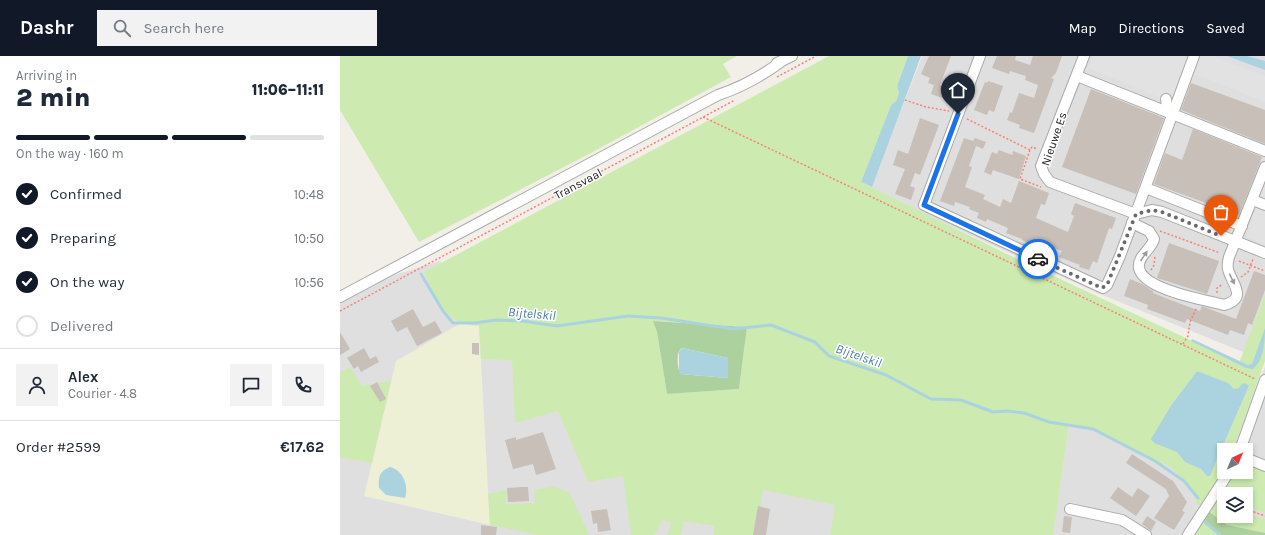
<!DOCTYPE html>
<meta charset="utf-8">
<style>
:root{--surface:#fff;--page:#f2f2f3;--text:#1f2937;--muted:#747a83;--line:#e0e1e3;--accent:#111827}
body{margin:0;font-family:Karla,sans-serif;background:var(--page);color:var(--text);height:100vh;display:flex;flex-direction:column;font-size:15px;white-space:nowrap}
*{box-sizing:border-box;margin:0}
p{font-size:13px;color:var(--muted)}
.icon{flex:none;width:22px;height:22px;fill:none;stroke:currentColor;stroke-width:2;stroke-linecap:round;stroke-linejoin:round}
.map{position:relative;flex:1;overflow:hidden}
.panel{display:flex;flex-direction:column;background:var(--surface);width:340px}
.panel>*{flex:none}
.needle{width:26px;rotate:44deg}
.buttons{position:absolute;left:877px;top:387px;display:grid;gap:8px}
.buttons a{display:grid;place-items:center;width:36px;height:36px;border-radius:0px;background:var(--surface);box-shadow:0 2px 6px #0003;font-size:20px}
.pin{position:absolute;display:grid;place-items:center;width:34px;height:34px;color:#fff;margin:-41px -17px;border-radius:50% 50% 50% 0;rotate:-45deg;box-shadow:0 0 4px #0007}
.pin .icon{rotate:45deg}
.courier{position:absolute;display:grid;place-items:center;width:40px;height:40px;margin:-20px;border:3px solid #1a73e8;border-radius:50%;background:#fff;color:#222;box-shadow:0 1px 5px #0007}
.overview em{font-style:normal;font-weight:800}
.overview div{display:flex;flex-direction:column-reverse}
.overview{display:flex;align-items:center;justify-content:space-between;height:68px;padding:0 16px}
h1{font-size:26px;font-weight:800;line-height:30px}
.bar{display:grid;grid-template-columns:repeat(4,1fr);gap:6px 4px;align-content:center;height:48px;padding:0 16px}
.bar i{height:5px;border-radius:3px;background:var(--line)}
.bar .on{background:var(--accent)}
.bar p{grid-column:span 4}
.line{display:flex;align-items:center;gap:10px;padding:0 16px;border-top:1px solid var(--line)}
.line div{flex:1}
.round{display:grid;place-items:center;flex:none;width:42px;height:42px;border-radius:0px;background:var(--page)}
ol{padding:0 16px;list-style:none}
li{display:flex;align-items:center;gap:12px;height:44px}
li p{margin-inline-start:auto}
li .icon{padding:4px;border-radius:50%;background:var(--accent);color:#fff;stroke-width:4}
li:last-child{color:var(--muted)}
li i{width:22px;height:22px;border:2px solid var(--line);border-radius:50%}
header{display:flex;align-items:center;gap:24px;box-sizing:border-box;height:56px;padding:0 20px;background:var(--accent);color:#fff}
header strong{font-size:19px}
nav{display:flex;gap:22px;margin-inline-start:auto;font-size:14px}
.search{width:280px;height:36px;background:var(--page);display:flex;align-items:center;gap:10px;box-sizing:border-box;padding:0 14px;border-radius:0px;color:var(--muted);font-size:15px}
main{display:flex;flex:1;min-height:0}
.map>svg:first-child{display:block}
.residential{fill:#e0dfdf;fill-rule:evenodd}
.farmland{fill:#eef0d5}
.grass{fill:#cdebb0;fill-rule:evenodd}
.forest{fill:#add19e;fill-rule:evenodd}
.parking{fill:#e2e2e2}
.water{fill:#aad3df}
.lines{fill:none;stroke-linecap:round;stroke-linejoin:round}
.stream{stroke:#aad3df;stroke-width:3}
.building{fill:#c7bfb8}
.minor-casing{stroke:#a9a9a9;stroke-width:12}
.path{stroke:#fa8072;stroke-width:1.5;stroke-dasharray:2 2;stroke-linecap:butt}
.minor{stroke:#fff;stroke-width:10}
.oneway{fill:#9c9c9c}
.done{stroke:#6b6a68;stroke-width:4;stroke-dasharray:0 7.2}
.route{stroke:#1a73e8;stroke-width:5}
.labels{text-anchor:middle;stroke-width:3;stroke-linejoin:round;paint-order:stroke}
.street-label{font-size:12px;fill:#222;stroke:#fff}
.water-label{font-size:13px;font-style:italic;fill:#4a7aab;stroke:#fff}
</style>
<header>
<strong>Dashr</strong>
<div class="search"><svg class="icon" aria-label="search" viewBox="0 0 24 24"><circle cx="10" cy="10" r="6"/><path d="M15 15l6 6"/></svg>Search here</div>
<nav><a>Map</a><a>Directions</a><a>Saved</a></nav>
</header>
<main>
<section class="panel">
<div class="overview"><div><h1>2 min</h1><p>Arriving in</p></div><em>11:06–11:11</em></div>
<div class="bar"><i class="on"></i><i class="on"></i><i class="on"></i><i></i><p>On the way · 160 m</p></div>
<ol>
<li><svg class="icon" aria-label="check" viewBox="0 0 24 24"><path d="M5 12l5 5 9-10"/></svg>Confirmed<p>10:48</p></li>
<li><svg class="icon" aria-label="check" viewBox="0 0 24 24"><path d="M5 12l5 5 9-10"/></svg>Preparing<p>10:50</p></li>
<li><svg class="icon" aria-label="check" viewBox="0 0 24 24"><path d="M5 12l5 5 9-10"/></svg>On the way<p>10:56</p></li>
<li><i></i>Delivered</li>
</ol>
<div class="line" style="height:72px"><a class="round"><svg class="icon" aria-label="person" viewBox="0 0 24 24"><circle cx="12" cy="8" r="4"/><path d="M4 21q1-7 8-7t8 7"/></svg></a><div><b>Alex</b><p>Courier · 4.8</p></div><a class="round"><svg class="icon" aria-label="chat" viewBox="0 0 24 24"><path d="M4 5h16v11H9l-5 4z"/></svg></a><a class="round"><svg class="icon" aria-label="phone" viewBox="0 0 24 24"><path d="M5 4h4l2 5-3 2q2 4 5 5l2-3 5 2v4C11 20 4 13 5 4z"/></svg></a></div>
<div class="line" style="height:52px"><div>Order #2599</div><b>€17.62</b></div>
</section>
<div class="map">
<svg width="925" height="479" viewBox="0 0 925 479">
<rect width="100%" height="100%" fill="#f2efe9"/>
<!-- residential -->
<g class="residential">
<polygon points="582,0 925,0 925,305 760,238 595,163 531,131"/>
<polygon points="100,205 139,274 173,302 222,348 285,417 295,479 0,479 0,236"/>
<path d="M925,311V479H712L729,369L747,371L884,404V416H906V394H888ZM884,438H906V460H884Z"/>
<polygon points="420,431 497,448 491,479 415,479"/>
<polygon points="321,461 374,466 374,479 311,479"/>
</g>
<!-- farmland -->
<polygon class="farmland" points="121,267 139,270 150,469 24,440 56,305"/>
<!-- grass -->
<g class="grass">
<polygon points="0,0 397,0 383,8 391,21 249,98 79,186 0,54"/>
<path d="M489,0H568L557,30L559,37L556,45L551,49L521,126L671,200L899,307L925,238V305L893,394H884V414L861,450L857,448L854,437L844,425L831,411L797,396L759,375L729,368L713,479H490L495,449L423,434L416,479H373L374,470L344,465L341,479H327L331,466L323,464L314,479H291L283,420L248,426L218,355L175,367L172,304L141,303L139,270C104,268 97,244 84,216ZM314,265L407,271L399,333L327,338L317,276ZM857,315L894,333L909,330L870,420L864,418C859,409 851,411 844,405C832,392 834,365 832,348Z"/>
<polygon points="10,311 22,330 51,325 32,407 0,401 0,316"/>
<polygon points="906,406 925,413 925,457 906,451 906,438 884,438 884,444 877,441 892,416 906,416"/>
<polygon points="213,430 230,437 249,479 198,479 150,469 148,438 167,434 166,448 195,447 194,434"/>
<polygon points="874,446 884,450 884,460 906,460 906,457 925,463 925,477 887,469 868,455"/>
<polygon points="862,462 880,479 852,479"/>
</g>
<!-- forest -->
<g class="forest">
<path d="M313,265L407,271L399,333L327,338L317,276ZM342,292L388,302V322L340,318C338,311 335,297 342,292Z"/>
<polygon points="868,455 887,469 925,477 925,479 880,479 862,462"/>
</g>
<!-- parking -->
<g class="parking">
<polygon points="753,0 872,0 925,20 925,46 846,14 833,47 748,12"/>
<polygon points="925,128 925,188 906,181"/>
</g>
<!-- water -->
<g class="water">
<polygon points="568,0 581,0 532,131 521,126 551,49 556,45 559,37 557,30"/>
<polygon points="887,0 907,0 925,5 925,14"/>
<path d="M925,272C925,285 924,304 913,313L906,312L851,285L852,283L908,309L912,308Z"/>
<polygon points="342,292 388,302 388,322 339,318 339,296"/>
<polygon points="857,315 888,327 894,333 899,332 902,328 905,327 909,330 872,415 870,420 867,420 861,413 845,406 837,396 814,387 811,383 832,348"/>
<path d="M50,411C63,414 69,430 65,442L46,439L39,432C38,422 39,415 50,411Z"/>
</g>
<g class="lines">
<!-- stream -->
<g class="stream">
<polyline points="81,218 103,255 113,267 135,267 156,264 182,265 217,270 288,260 321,262 393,273 431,269 475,286 489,300 546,319 591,343 621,344 653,356 667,355 684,357 709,366 753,373 815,405 844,425 858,442"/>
<polyline points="865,466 880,479"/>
</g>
</g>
<!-- building -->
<g class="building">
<polygon points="589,0 611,0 600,29 609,33 605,43 591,38 594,29 588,27 590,22 581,18"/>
<polygon points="657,0 676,0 675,4 690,9 693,0 722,0 716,17 711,22 714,23 694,77 679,72 680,69 667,64 670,56 672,57 679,37 694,42 698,29 685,24 686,20 670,15 669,18 652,12"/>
<polygon points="648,25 663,30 654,56 649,54 647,59 634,54 645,26 647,27"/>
<polygon points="851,27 925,54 925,88 841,54"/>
<polygon points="751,33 824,62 796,138 722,111"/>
<polygon points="580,62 599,69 580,119 575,117 570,130 575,132 571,144 555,138 565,113 553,109 558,94 568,98"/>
<polygon points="853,73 922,101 899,159 814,128 825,97 842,104"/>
<polygon points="624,82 633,85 635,82 646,86 643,93 636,90 629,110 632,111 625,131 645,139 643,143 660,151 663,143 671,147 679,125 709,137 705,149 701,148 696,162 728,176 734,160 731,158 735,147 776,162 772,173 769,172 757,207 753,205 749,214 739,211 740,209 719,201 722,195 694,184 692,188 682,184 682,183 666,177 668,172 647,163 646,166 637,162 639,157 629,153 630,151 615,146 614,150 600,145"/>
<polygon points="659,94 672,99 673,95 686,100 679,123 653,114 651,119 644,116 652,96 657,98"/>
<polygon points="829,187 879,205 867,238 817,222"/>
<polygon points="914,215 925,219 925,234 912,269 908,267 904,279 890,274 888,279 847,263 845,267 807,253 808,249 784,240 790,223 802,228 813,235 813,237 836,246 860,255 862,250 867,252 896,263"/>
<polygon points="73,253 83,271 95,265 102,277 77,290 67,271 57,276 51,265"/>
<polygon points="0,276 10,293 0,299"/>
<polygon points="132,287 139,287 139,299 132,298"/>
<polygon points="24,292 30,303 36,300 39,306 21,316 18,310 14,313 7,302"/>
<polygon points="37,326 46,343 40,346 30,330"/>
<polygon points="203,376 216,413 196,419 193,408 173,413 165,384 176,381 176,384"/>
<polygon points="792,398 833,425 847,446 842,455 845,456 834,474 814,462 829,440 826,433 786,407"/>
<polygon points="182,431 188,431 189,445 168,446 167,432"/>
<polygon points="778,431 792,441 798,432 810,440 796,460 770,442"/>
<polygon points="418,450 430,453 426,479 413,479"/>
<polygon points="267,453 271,474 258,476 257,467 253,468 251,455"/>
<polygon points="724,460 732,461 730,477 722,476"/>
<polygon points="807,460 816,466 811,475 802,468"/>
<polygon points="141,469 157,471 156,479 141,479"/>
</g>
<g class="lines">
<defs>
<g id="minor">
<polyline points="640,0 584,149 763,232 767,229 780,200 854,0"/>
<polyline points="744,0 701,110 704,118 710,126 796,158 812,154 822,156 925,197"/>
<polyline points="437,7 452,0"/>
<polyline points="737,20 925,95"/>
<polyline points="826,43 827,51 832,58"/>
<polyline points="806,132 902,170"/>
<polyline points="913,144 925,149"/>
<path d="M792,167L809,175L814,183C812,193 797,200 799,212C803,234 866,244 884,249C909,242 891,227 888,213C887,209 888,205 889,201L925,111"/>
<path d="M0,241L378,39C402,31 422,20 442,5"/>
<polyline points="900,394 925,324"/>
<polyline points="906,402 925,410"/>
<polyline points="730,453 782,464 806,479"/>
<polyline points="848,479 889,416"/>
</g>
</defs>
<!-- minor casing -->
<use href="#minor" class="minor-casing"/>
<!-- path -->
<g class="path">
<polyline points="437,21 476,0"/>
<polyline points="565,44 586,51 609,55"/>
<polyline points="363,61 915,323"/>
<polyline points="627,63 690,94 692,91 697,93"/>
<polyline points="690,94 680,123 701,131"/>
<polyline points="820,175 880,197"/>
<polyline points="899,205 925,215"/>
<polyline points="811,214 814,209 815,200"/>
<polyline points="901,221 908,216 913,203"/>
<polyline points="877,237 877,232 883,228"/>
<polyline points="0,255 395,44"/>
<polyline points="843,288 848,280 850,266 857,251"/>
<polyline points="906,453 925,460"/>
</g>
<!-- minor -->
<use href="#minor" class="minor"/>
</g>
<!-- one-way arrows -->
<defs><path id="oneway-solid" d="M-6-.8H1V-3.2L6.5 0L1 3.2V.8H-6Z"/></defs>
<g class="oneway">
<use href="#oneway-solid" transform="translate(804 200) rotate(-56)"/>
<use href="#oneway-solid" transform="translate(892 223) rotate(64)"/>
</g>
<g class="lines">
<!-- done -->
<polyline class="done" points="698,203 762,232 767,229 796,158 812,154 822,156 881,180"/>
<!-- route -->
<polyline class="route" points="618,58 584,149 698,203"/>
</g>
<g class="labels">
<!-- street labels -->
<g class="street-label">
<text transform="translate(714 83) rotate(-71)" y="4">Nieuwe Es</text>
<text transform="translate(238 128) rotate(-28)" y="4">Transvaal</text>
</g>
<!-- water labels -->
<g class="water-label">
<text transform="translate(192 257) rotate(5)" y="5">Bijtelskil</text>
<text transform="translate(519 299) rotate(19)" y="5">Bijtelskil</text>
</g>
</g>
</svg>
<div class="buttons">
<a><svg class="needle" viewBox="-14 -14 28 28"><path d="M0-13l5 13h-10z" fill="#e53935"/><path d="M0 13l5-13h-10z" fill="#747a83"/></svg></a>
<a><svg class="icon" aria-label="layers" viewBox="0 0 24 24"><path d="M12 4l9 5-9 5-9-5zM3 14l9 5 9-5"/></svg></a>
</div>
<div class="pin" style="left:881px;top:180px;background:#ea580c"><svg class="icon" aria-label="bag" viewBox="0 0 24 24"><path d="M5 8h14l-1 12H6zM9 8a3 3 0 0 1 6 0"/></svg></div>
<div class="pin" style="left:618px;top:58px;background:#1f2937"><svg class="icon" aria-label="home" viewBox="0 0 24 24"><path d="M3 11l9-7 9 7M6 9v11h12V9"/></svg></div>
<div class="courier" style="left:698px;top:203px"><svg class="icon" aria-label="car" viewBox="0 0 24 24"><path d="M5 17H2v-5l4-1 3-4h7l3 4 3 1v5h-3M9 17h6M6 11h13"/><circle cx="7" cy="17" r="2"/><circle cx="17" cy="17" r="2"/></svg></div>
</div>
</main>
